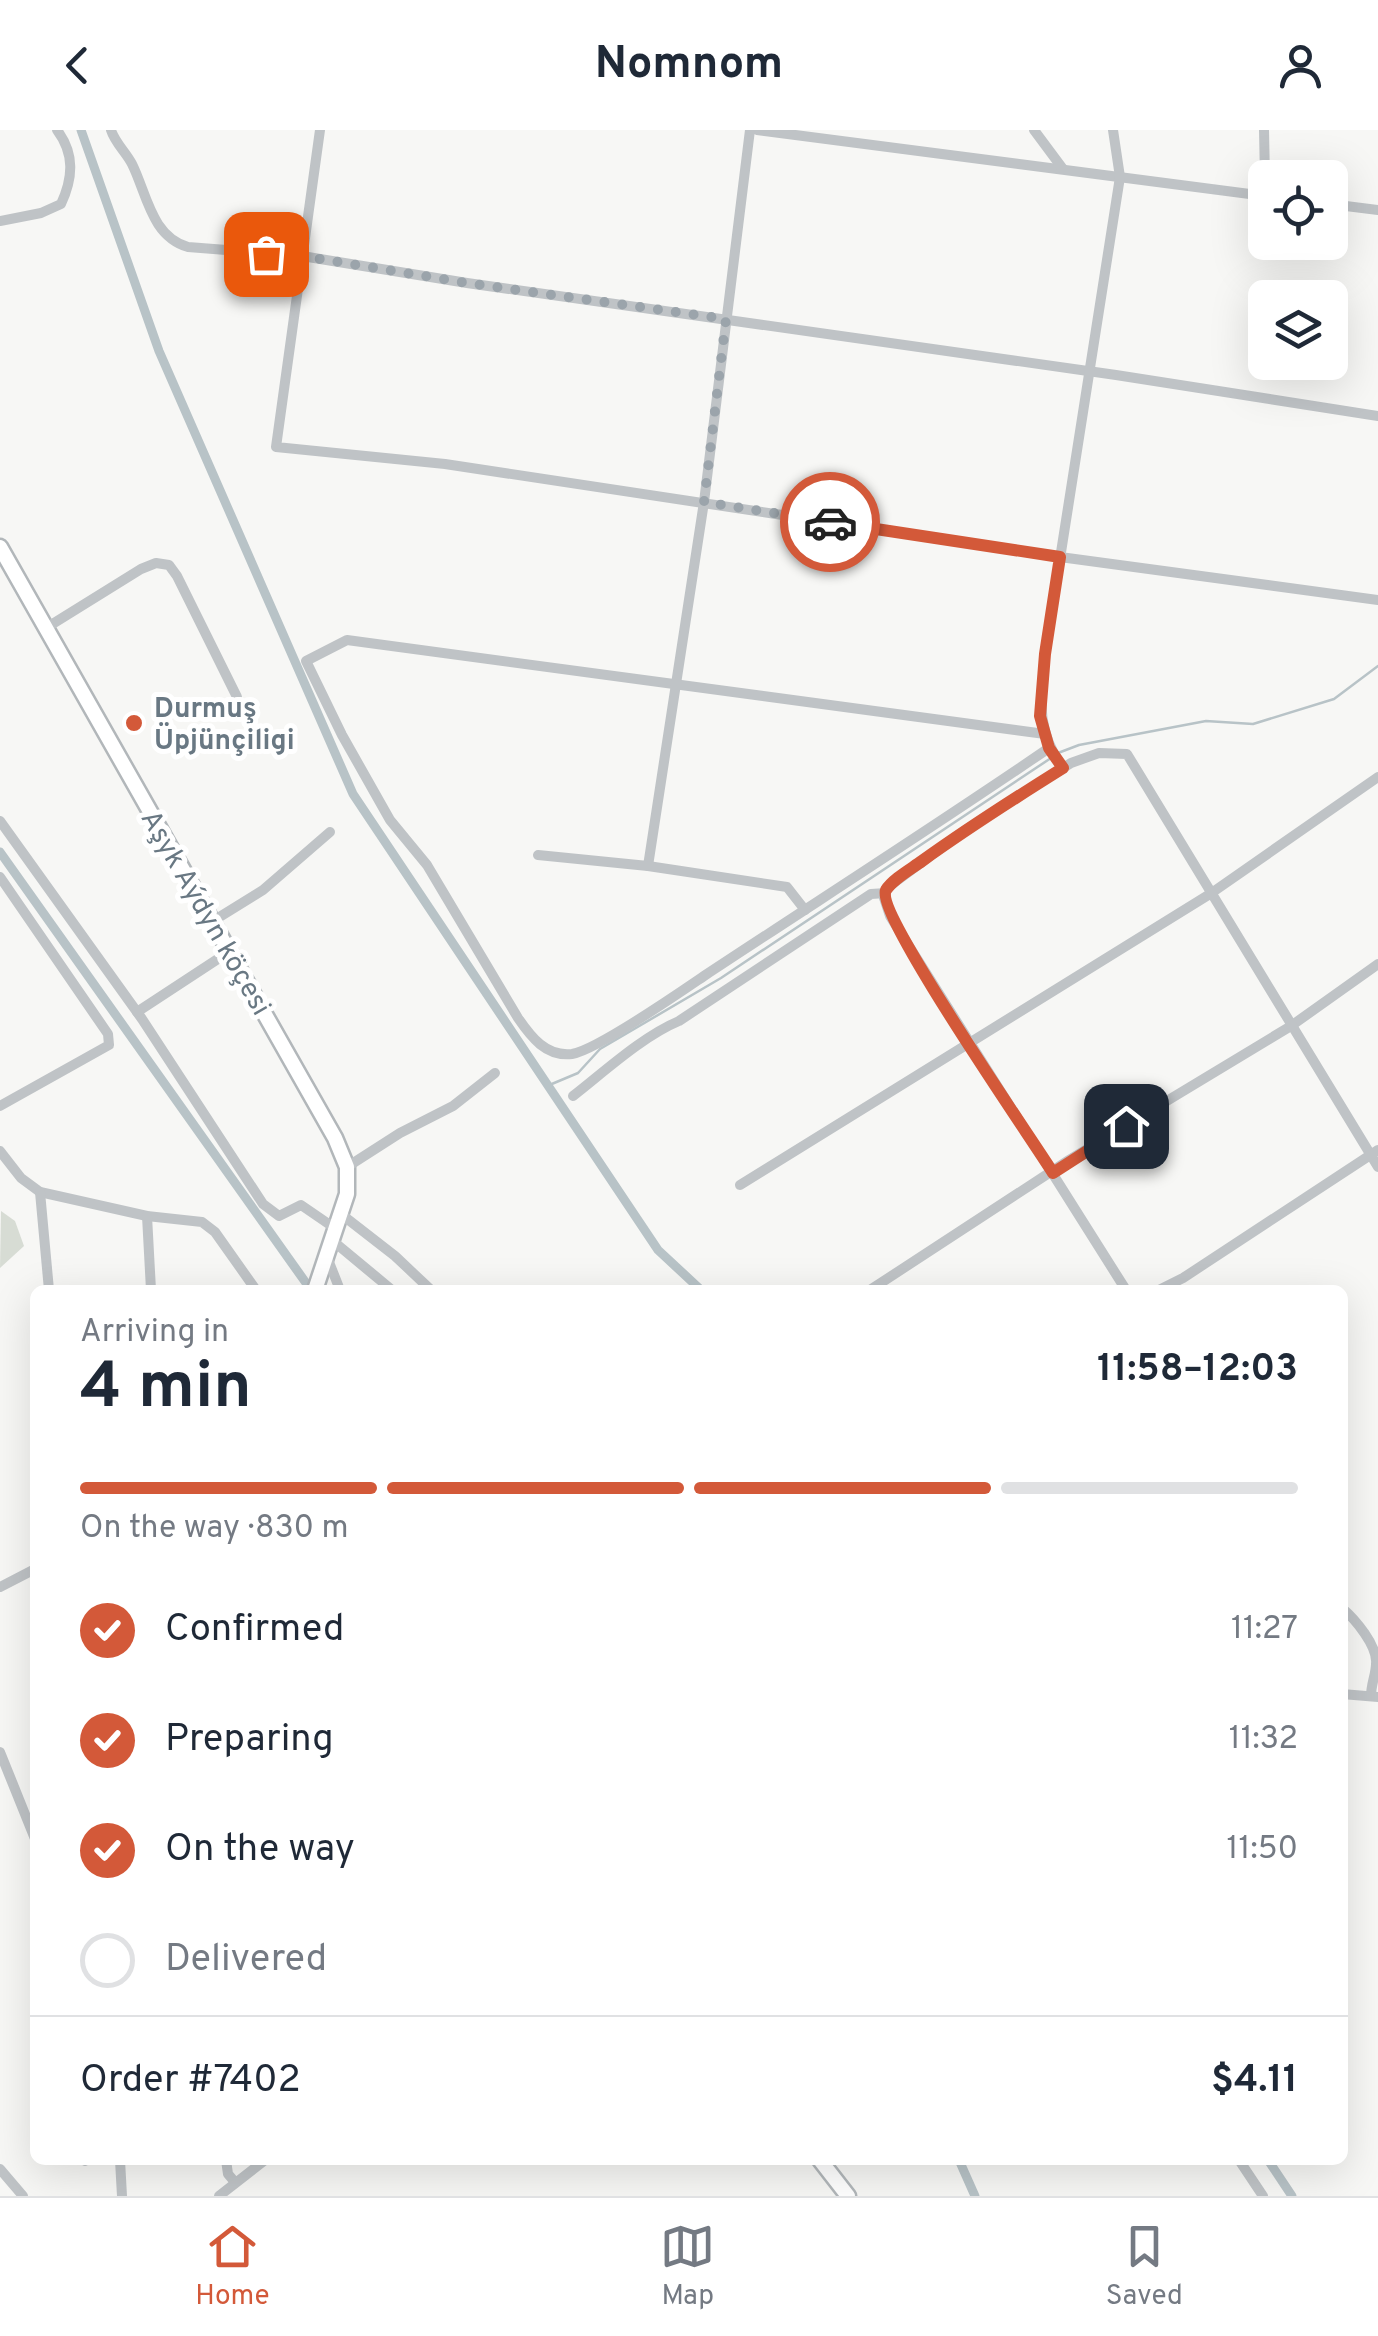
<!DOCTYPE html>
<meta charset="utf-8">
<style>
:root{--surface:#fff;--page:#f6f6f7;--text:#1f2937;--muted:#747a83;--line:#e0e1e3;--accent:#d35939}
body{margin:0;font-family:Overpass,sans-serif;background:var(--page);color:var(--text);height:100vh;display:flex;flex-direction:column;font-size:38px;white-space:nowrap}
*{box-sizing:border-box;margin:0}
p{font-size:32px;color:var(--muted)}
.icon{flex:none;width:55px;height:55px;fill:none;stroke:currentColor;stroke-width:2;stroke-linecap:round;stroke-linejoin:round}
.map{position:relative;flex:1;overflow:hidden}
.side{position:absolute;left:30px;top:1155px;width:1318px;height:880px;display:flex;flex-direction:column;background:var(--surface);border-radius:15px;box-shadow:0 10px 40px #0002}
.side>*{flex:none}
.fabs{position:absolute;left:1248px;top:30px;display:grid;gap:20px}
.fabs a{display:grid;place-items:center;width:100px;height:100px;border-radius:15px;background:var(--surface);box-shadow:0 10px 40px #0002;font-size:50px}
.pin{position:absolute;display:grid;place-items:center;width:85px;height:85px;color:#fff;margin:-42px;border-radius:20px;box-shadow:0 5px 15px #0006}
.courier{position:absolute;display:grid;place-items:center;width:100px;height:100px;margin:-50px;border:8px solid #d35939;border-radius:50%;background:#fff;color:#222;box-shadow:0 2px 12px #0007}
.head em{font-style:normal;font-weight:700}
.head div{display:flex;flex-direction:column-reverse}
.head{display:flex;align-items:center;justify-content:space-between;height:170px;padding:0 50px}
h1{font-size:65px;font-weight:700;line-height:75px}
.bar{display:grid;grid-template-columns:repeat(4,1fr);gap:15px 10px;align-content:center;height:120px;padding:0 50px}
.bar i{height:12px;border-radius:8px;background:var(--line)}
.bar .current{background:var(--accent)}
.bar p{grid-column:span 4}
.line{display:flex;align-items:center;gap:25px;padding:0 50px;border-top:2px solid var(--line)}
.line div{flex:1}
ol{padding:0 50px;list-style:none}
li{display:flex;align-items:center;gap:30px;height:110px}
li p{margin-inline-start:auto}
li .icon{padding:10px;border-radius:50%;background:var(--accent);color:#fff;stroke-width:4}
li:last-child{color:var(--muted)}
li i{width:55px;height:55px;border:5px solid var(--line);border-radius:50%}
header{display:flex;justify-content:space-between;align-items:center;height:130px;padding:0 50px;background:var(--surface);font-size:45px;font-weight:700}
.menu{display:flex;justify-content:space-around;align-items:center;height:140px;border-top:2px solid var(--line);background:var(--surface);font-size:28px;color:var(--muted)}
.menu a{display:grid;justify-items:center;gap:5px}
.menu .current{color:var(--accent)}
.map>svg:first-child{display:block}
.green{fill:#d7dcd4}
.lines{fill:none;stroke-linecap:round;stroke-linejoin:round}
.stream{stroke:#b8c3c7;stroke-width:2.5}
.canal{stroke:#b8c3c7;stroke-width:9}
.major-casing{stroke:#b2b7ba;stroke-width:19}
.minor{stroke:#bfc3c6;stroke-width:10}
.major{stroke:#fff;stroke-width:14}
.done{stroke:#9ba4ab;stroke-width:10;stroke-dasharray:0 18}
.route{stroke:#d35939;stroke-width:12}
.poi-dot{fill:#d35939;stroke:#fff;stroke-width:4}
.labels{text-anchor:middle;stroke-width:10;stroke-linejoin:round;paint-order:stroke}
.poi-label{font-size:28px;font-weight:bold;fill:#697883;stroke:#fff;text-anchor:start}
.street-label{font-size:28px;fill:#697883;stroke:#fff}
</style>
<header><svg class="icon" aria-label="back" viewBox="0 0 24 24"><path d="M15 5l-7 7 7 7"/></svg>Nomnom<svg class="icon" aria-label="person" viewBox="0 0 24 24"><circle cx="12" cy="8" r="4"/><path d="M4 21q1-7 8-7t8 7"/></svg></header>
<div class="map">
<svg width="1378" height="2066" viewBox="0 0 1378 2066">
<rect width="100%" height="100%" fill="#f7f7f5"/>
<!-- green -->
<polygon class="green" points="1,1081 15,1091 24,1116 0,1138"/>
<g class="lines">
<!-- stream -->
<g class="stream">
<polyline points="1058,623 1079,615 1206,591 1253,594 1334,569 1378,536"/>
<polyline points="547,956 578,943 600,919 721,848 1051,628"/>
</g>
<!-- canal -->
<g class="canal">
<polyline points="81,0 159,221 353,664 658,1120 701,1160"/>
<polyline points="0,722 311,1160"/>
<polyline points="959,2030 975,2066"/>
<polyline points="1268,2030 1292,2066"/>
</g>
<defs>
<g id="major">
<polyline points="0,417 335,1008 347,1037 347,1064 315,1160"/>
<polyline points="820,2030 848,2066"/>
</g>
</defs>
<!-- major casing -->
<use href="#major" class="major-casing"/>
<!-- minor -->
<g class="minor">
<path d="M111,0C115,13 126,22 132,34C147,64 151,106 188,117L302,126L467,153L1116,245L1378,286"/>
<polyline points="320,0 276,317 445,334 1060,427 1378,470"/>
<polyline points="757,0 1265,66"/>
<polyline points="1034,0 1063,39"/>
<polyline points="1264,0 1265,48"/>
<polyline points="1330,74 1378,80"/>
<path d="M0,91L41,83L61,74C73,48 75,24 57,0"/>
<polyline points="46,498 141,439 156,433 169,435 177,446 237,567"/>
<path d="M1045,604L347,510L306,531L342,605L390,690L427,735L518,888C531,907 546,927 572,924C597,920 679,863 704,846C819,770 935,696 1049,618"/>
<path d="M1063,638C1035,599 1041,569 1045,524L1120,47L1113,0"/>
<polyline points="0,691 142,889 263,1074 279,1086 301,1075 336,1099"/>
<polyline points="538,725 648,736 704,372 750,0"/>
<polyline points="648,736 787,757 805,780"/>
<polyline points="0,747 108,904 109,915 0,976"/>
<polyline points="213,791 263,760 330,702"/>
<polyline points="137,882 230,821"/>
<path d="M573,966C605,941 643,906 679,891L871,764L886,763"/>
<polyline points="0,1021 21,1048 40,1062 147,1086 202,1092 215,1102 256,1160"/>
<polyline points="347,1037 400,1003 453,976 495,943"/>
<polyline points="740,1055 1210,764 1378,647"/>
<polyline points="40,1062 49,1160"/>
<polyline points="341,1084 395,1126 431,1160"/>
<polyline points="147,1086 151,1160"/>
<polyline points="333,1111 392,1160"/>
<polyline points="327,1127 340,1160"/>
<polyline points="870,1160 1069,1030 1291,896 1378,834"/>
<polyline points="1126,1160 890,786 884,768 887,758 964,701 1071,633 1099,623 1127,624 1378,1037"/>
<polyline points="1159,1160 1183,1148 1378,1020"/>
<polyline points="0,1457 35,1439"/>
<path d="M1342,1478C1355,1489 1378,1516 1376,1534C1376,1544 1371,1554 1371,1566"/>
<polyline points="1342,1564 1378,1567"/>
<polyline points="0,1622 35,1709"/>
<polyline points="120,2030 122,2066"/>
<polyline points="226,2030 228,2044 234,2051"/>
<polyline points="1239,2030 1263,2066"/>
<polyline points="85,2031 85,2030"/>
<polyline points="0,2039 23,2066"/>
<polyline points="219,2066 265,2030"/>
</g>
<!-- major -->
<use href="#major" class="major"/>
</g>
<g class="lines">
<!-- done -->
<polyline class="done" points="266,124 302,126 467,153 726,189 704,372 830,392"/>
<!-- route -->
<path class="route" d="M830,392L1060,427L1045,524L1040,586L1049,618L1063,638C1015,668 968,698 922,731C911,739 893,749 886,760C874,782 1032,1009 1053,1043L1126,996"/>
</g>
<!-- markers -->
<circle class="poi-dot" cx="134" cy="593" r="10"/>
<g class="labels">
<!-- poi labels -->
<g class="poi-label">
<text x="154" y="587">Durmuş<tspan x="154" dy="32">Üpjünçiligi</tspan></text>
</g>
<!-- street labels -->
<g class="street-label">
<text transform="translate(207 782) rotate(60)" y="10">Aşyk Aýdyn köçesi</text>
</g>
</g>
</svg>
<div class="fabs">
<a><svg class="icon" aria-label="locate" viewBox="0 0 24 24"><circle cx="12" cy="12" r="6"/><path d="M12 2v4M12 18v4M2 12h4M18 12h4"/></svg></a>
<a><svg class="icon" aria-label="layers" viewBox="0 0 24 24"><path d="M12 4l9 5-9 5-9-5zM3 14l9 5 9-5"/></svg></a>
</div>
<div class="pin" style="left:266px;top:124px;background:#ea580c"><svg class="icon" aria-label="bag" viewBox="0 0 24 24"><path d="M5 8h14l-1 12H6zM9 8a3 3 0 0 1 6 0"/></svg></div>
<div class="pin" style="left:1126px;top:996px;background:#1f2937"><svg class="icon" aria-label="home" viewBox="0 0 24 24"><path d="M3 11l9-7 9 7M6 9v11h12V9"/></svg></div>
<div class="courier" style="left:830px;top:392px"><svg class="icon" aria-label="car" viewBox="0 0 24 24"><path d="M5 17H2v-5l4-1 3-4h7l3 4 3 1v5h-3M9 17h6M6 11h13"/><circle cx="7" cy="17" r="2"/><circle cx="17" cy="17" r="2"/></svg></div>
<section class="side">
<div class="head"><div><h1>4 min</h1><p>Arriving in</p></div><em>11:58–12:03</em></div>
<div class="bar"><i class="current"></i><i class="current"></i><i class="current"></i><i></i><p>On the way · 830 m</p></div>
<ol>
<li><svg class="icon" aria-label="check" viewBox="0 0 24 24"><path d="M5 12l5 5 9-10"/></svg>Confirmed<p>11:27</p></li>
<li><svg class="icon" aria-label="check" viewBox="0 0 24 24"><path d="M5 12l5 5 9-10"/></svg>Preparing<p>11:32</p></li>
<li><svg class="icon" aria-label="check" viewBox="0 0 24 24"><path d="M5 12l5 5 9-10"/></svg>On the way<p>11:50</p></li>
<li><i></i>Delivered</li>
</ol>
<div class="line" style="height:130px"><div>Order #7402</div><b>$4.11</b></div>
</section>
</div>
<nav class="menu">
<a class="current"><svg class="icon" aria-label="home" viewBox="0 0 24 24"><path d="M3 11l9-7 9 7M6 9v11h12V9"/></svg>Home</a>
<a><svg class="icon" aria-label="map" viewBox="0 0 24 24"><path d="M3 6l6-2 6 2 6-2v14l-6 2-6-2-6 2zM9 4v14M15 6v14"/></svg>Map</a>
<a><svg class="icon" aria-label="saved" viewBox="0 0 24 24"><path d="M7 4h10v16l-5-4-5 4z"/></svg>Saved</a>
</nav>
